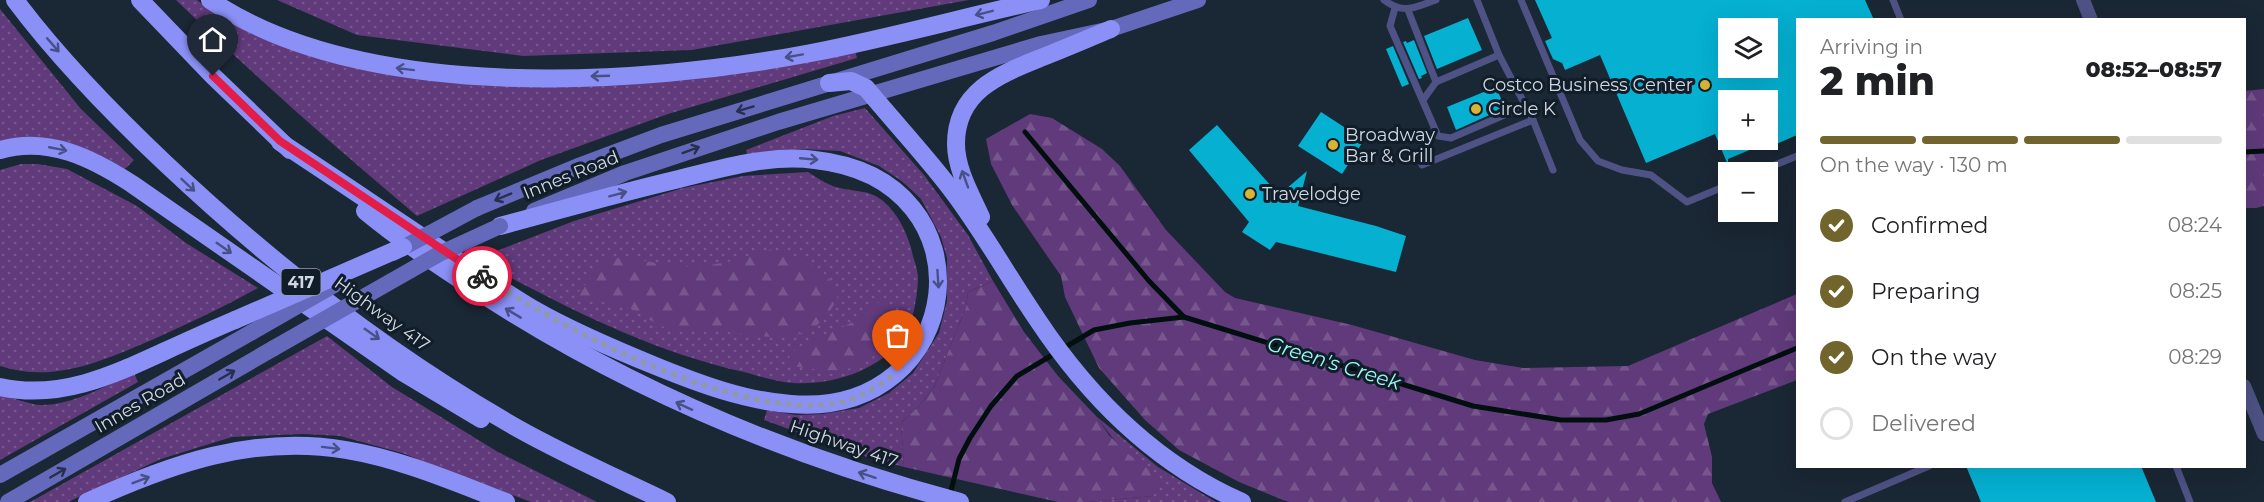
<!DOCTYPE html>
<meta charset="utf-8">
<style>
:root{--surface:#fff;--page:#f6f6f6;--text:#202124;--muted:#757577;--line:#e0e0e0;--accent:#71642c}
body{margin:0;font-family:Montserrat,sans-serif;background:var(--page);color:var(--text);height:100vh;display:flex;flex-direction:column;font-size:22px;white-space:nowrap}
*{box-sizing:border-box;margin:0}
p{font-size:20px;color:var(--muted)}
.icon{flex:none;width:33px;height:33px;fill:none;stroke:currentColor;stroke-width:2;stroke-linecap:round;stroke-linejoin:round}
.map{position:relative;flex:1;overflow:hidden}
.drawer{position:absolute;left:1796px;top:18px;width:450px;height:450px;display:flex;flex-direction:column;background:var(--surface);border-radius:0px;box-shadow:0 6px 24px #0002}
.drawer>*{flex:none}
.fabs{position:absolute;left:1718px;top:18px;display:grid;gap:12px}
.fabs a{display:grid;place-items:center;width:60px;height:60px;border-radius:0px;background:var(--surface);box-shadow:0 6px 24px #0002;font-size:30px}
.pin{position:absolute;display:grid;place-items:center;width:51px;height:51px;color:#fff;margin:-62px -26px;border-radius:50% 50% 50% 0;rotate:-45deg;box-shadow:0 0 6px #0007}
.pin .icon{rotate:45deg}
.courier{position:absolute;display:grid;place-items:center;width:60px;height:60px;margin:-30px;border:4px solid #e11d48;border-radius:50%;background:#fff;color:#222;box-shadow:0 2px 8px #0007}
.head em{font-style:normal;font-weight:800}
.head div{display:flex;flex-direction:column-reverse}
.head{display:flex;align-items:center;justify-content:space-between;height:102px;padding:0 24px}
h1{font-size:39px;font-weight:800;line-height:45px}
.bar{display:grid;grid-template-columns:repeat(4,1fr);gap:9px 6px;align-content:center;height:72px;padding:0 24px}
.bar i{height:8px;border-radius:4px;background:var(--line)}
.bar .on{background:var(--accent)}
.bar p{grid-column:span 4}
ol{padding:0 24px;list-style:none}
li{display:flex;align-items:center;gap:18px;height:66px}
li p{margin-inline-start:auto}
li .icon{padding:6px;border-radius:50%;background:var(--accent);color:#fff;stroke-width:4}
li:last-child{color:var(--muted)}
li i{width:33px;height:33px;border:3px solid var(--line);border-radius:50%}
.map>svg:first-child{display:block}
.grass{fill:url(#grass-dots)}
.forest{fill:url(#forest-firs)}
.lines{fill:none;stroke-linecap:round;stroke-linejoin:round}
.stream{stroke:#01100f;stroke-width:5}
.building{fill:#05b0d1;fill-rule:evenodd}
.service{stroke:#4e5285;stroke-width:7}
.minor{stroke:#4e5285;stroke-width:14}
.secondary{stroke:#6569bb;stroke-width:16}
.motorway{stroke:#8b90f6;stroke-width:18}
.secondary-bridge{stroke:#6569bb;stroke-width:16}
.motorway-bridge{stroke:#8b90f6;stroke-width:18}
.oneway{stroke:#485185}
.oneway2{stroke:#26304e}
.done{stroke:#909aa4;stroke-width:6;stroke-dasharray:0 10.8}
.route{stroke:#e11d48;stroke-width:8}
.poi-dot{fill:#d5b535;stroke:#111d29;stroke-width:2}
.labels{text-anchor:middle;stroke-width:6;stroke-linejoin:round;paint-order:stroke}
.shield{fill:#111d29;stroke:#97a0aa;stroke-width:1.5}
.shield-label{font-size:16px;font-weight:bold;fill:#d0d8e1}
.poi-label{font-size:18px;fill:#d0d8e1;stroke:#111d29;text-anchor:start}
.street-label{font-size:18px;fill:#d0d8e1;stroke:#111d29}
.water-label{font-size:20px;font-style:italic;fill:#99f9ef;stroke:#111d29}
</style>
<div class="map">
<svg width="2264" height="502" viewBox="0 0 2264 502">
<defs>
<pattern id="grass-dots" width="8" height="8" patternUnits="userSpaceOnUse" patternTransform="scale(1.5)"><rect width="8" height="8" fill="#603a7a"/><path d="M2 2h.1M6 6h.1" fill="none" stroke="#76568d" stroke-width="1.8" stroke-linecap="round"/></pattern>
<pattern id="forest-firs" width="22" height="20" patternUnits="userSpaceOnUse" patternTransform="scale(1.5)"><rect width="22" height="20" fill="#603a7a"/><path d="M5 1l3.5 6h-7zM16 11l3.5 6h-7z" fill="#76568d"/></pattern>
</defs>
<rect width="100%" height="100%" fill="#1a2734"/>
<!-- grass -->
<g class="grass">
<path d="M176,0H197L210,10L284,47L364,70L460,83L855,50L857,58L668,114L541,160L417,216C334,146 253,75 176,0Z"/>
<polygon points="277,0 969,0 692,50 523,56 357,35"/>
<path d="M0,9L81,109L134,160L125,169C82,144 50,131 0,141Z"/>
<polygon points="865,108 924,175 968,235 993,281 968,292 966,307 934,387 919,406 901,423 904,467 860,455 764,420 767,410 796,415 822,414 859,408 889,393 913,373 939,333 947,301 947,258 941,237 921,199 903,182 879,166 840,151 802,149 747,154 746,150 833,116"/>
<path d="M21,164H38L67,169L137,206L186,243L258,288C224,307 190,323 154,339C104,360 55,384 0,366V170Z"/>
<path d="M808,172C816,177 826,184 836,187C851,192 870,189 883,201C899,214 909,237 913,256C915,263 918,271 918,278C918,293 913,323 905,335C880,371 834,385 793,383C777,382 759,376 744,372C649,351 561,305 476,259L574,221L683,188L743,176Z"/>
<polygon points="327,336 392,387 498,452 597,502 531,502 402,453 340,436 303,434 232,437 161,459 68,502 30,502"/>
<path d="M134,373L138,382L0,460V395C11,397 31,405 41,405C73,405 105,386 134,373Z"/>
<path d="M1096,416L1158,467L1216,502H1087L1152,496L1157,490C1137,465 1114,442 1096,416Z"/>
</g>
<!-- forest -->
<g class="forest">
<polygon points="2264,89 2264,206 2256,208 2244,208 2244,91"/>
<polygon points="1030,114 1052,118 1102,149 1120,166 1166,230 1225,292 1235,298 1352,325 1475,360 1523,368 1628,366 1797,294 1797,380 1708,414 1704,424 1712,457 1712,483 1721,502 1289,502 1283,500 1239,482 1179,450 1145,420 1099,368 1065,297 1061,276 1012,205 991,164 986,139"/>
<path d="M773,249C800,258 825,267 839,293C814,359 755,332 703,329C693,328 681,331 671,329C656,326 643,314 630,308C613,301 593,304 577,294L607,259C632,255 653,264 677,266C709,269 743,259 773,249Z"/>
<polygon points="993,281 1024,332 1058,376 1096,416 1109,435 1127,453 1147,468 1158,482 1157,490 1153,496 1087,502 1058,502 904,467 901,423 919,406 934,387 966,307 968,292"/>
<path d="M885,300C889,306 895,312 896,320C900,343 861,368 842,370C826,371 805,369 790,365L789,355C811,336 842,331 866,314C873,308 875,302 885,300Z"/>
</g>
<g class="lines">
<!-- stream -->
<g class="stream">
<polyline points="1025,132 1149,281 1184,317"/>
<polyline points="2244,152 2264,151"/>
<polyline points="950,495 959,459 970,438 991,406 1017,376 1094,330 1130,323 1184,317 1473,406 1561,420 1606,420 1639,414 1797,348"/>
</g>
</g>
<!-- building -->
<g class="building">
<path d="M1535,0H1865L1874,20H1797V135L1772,146L1771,141L1728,159V165L1715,134L1646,163L1600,55L1565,70L1562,63L1553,59L1545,41L1552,38ZM1728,28H1767V68H1728ZM1728,100H1767V140H1728Z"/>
<polygon points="1468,18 1482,50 1437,69 1424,36"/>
<polygon points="1414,40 1427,73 1421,76 1422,78 1419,79 1403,42 1406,41 1407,43"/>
<polygon points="1393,46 1409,84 1402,87 1386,49"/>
<polygon points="1496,87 1505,108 1456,130 1447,107"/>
<polygon points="1321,112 1364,140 1342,174 1298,146"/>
<polygon points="1217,125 1279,195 1307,171 1298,206 1376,226 1406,236 1396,272 1276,242 1270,250 1242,232 1249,222 1189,150"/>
<polygon points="1966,466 2141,466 2156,502 1981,502"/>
</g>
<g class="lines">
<!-- service -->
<g class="service">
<path d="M1384,0C1404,15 1415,7 1436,0"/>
<polyline points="1521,0 1580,140 1598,161 1622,170 1651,175 1687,202 1728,185"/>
<polyline points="1893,0 1901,20"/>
<polyline points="1395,8 1390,26 1438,136 1451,138 1525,106"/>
<polyline points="1408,10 1436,82 1499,55 1477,0"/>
<polyline points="1423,100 1436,82"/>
<polyline points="1533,120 1553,170"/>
<polyline points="1422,165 1533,120 1499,55"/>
<polyline points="1758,172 1797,156"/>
<polyline points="2176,466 2190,502"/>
<polyline points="1845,502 1929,466"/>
</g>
<!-- minor -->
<g class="minor">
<polyline points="2083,0 2091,20"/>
<polyline points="2244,386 2264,434"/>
</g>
<!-- secondary -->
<g class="secondary">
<polyline points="477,208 581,165 661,135 993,33 1089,0"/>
<polyline points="534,211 625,173 778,122 1041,44 1111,29 1198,0"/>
<polyline points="0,475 252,332"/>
<polyline points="8,502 274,348"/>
</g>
<!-- motorway -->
<g class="motorway">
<path d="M15,0C59,59 112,113 166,164C272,264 389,355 517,428C565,455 617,478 667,502"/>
<polyline points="140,0 213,76 290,150"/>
<path d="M210,0C363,103 638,86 811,53C889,38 964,17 1041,0"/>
<path d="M829,83L851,81L866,88C895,123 927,157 954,193C984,233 1009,278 1037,319C1088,396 1156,464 1242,502"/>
<path d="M280,142C335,178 389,215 445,252C474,271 503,291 533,309C573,332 616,350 658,367C700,384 746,401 791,404C967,418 997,180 815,160C770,154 723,168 679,179C619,193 560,210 500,226"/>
<path d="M0,150C48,136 92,158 132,184L404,373L481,419"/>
<path d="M365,211C400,240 438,265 476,290C626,388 786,456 960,502"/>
<path d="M981,217C971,195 956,169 956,144C956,90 1001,74 1043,57C1066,48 1089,38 1111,29"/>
<path d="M0,387C59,400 111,376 163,352C187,341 211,330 235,320"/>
<path d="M87,502C170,464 254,434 346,450C401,459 454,482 506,502"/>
</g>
<!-- secondary-bridge -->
<g class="secondary-bridge">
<polyline points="393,253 477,208"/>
<polyline points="252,332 341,281"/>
<polyline points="274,348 439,254 500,226"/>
</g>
<!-- motorway-bridge -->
<polyline class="motorway-bridge" points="235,320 403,247"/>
</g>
<!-- one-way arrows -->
<defs><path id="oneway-shaft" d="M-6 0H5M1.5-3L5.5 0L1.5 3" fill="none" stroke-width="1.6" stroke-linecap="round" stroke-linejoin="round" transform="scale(1.5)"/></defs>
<g class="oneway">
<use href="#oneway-shaft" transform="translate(984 13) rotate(166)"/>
<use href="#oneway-shaft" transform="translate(53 45) rotate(49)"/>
<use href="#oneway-shaft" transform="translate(794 56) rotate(170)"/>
<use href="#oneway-shaft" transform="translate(405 69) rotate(-173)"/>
<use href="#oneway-shaft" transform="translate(600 76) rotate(178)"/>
<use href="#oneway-shaft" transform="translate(58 149) rotate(11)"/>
<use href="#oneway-shaft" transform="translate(809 159) rotate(5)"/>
<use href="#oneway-shaft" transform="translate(965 179) rotate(-110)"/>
<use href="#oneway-shaft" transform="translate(188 185) rotate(43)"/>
<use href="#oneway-shaft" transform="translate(618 194) rotate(-15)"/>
<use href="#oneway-shaft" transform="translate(224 248) rotate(35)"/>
<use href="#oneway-shaft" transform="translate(938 279) rotate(86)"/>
<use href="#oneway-shaft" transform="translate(513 313) rotate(-149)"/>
<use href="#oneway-shaft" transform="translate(372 334) rotate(35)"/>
<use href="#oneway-shaft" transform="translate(684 406) rotate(-155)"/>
<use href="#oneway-shaft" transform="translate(331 448) rotate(7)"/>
<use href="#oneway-shaft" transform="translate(867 475) rotate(-162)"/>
<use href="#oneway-shaft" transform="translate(141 480) rotate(-21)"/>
</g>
<g class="oneway2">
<use href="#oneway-shaft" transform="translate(745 109) rotate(163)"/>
<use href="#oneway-shaft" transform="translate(691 150) rotate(-20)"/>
<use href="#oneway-shaft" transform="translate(503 197) rotate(157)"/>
<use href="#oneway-shaft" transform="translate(227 375) rotate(-30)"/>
<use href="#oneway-shaft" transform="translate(58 473) rotate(-30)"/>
</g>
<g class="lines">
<!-- done -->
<path class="done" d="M482,276C565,330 738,421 837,403C860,399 879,385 898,372"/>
<!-- route -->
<polyline class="route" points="213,76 280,141 482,276"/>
</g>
<!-- markers -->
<g class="poi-dot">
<circle cx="1705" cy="85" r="6"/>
<circle cx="1476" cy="109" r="6"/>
<circle cx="1333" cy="145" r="6"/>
<circle cx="1250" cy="194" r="6"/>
</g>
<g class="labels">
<!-- shield labels -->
<rect class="shield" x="281.5" y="269" width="39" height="26" rx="4.5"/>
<g class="shield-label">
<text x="301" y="288">417</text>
</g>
<!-- poi labels -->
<g class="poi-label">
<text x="1693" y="91" text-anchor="end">Costco Business Center</text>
<text x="1488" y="115">Circle K</text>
<text x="1345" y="141">Broadway<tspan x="1345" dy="21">Bar &amp; Grill</tspan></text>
<text x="1262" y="200">Travelodge</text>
</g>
<!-- street labels -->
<g class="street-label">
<text transform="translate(571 175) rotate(-22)" y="6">Innes Road</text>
<text transform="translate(382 314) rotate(36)" y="6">Highway 417</text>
<text transform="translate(140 403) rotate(-30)" y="6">Innes Road</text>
<text transform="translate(844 444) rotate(19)" y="6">Highway 417</text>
</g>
<!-- water labels -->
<g class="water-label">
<text transform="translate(1334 363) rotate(17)" y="7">Green's Creek</text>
</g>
</g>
</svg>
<div class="fabs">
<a><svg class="icon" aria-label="layers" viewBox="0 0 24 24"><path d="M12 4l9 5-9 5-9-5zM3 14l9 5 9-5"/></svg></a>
<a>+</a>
<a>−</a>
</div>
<div class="pin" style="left:898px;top:372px;background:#ea580c"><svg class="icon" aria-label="bag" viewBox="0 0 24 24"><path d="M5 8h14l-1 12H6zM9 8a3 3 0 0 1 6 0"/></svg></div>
<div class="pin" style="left:213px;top:76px;background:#1f2937"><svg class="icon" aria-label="home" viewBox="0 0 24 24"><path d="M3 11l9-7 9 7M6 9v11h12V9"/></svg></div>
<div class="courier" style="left:482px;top:276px"><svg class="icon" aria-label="bike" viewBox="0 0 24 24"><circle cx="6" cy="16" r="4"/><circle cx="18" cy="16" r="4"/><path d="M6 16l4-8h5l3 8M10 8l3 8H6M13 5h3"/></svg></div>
<section class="drawer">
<div class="head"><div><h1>2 min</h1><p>Arriving in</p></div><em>08:52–08:57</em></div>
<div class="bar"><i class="on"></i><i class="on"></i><i class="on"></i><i></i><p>On the way · 130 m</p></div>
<ol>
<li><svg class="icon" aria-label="check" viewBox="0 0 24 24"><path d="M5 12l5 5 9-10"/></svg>Confirmed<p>08:24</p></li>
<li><svg class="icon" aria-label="check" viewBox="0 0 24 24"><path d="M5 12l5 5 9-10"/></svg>Preparing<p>08:25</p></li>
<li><svg class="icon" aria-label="check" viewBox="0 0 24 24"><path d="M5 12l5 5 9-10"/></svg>On the way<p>08:29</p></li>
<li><i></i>Delivered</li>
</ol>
</section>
</div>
